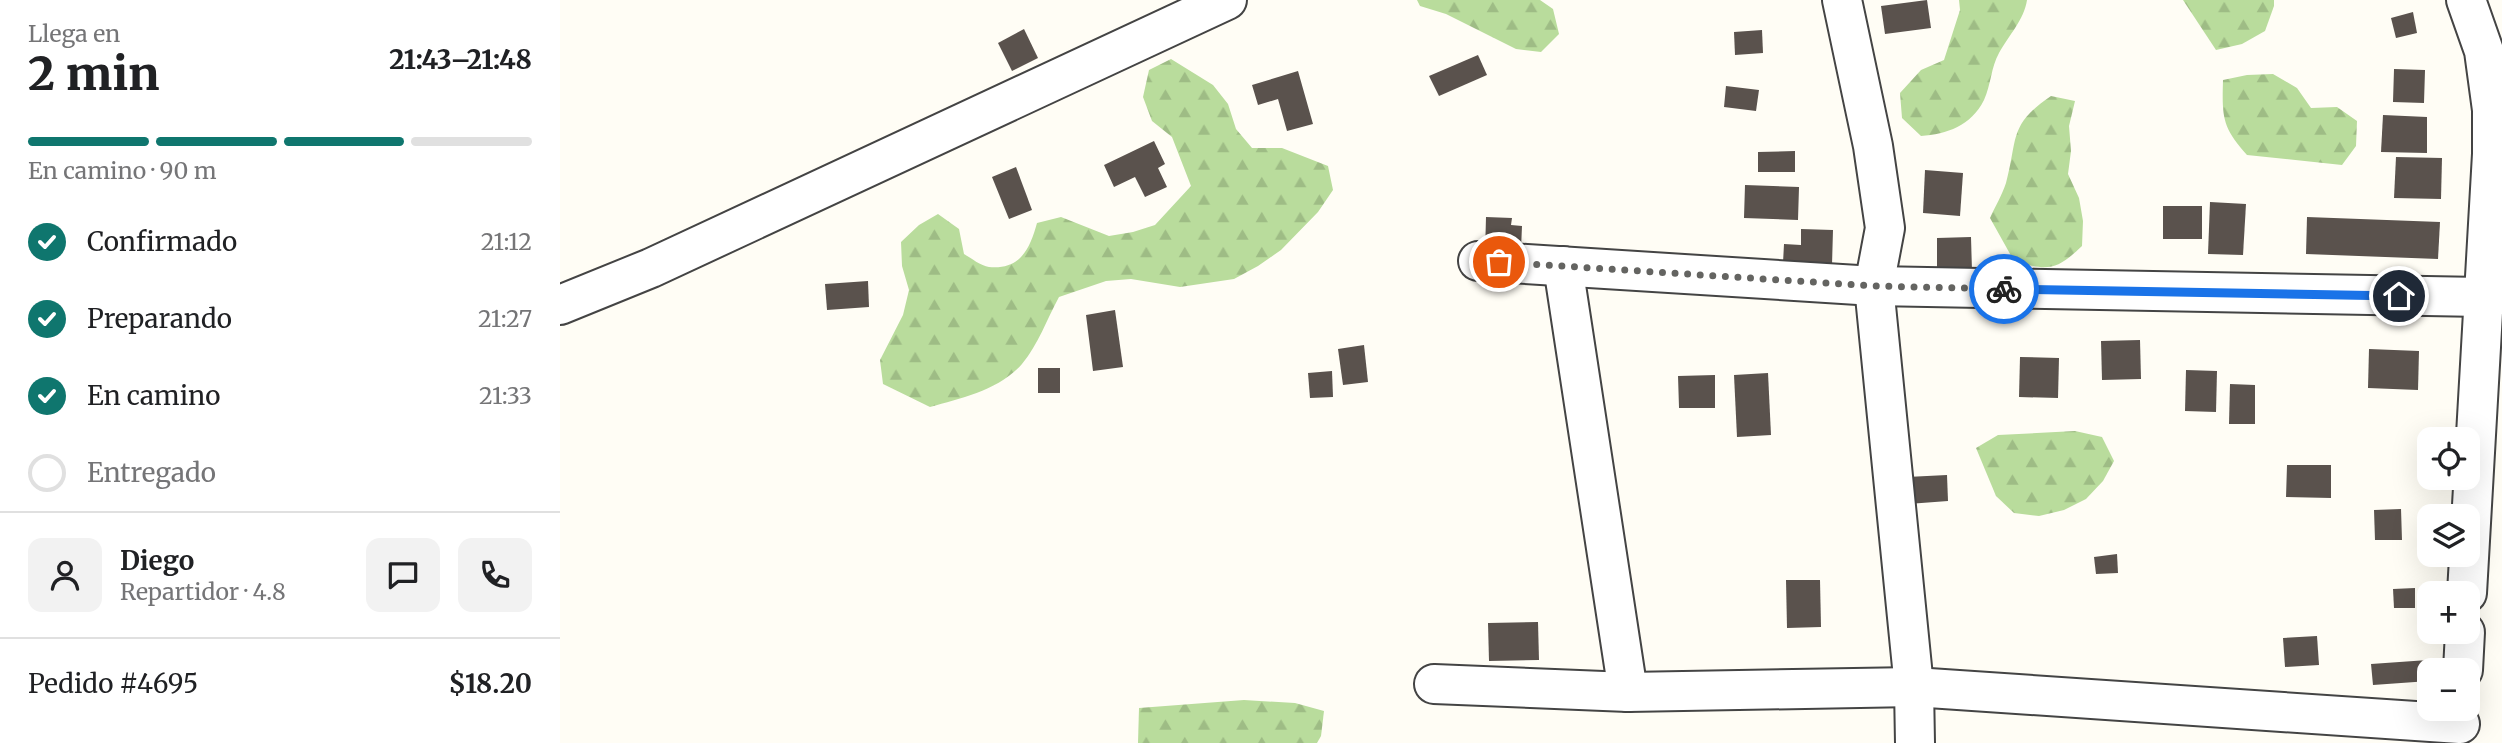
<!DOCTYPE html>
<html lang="es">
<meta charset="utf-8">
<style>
:root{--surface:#fff;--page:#f2f2f2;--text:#202124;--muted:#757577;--line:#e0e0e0;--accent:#0f766e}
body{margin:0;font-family:Merriweather,serif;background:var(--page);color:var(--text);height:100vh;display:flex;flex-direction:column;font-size:26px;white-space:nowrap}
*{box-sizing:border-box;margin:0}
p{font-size:23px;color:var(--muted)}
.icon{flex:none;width:38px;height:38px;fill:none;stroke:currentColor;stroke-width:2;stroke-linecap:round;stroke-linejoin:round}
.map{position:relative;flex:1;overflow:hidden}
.sheet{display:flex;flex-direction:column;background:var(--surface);width:560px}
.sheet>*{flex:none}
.fabs{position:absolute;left:1857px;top:427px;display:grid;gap:14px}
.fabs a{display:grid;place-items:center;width:63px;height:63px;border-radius:14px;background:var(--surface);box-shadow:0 7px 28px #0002;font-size:35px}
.pin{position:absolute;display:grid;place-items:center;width:60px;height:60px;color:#fff;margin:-30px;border:4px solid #fff;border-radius:50%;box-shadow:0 2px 7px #0007}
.courier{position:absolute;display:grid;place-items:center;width:70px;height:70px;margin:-35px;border:5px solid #1a73e8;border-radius:50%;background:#fff;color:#222;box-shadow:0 2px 9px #0007}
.head em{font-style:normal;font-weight:800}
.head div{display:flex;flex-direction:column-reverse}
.head{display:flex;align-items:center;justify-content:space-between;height:119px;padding:0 28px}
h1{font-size:46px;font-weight:800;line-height:52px}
.bar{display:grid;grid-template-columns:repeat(4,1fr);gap:10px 7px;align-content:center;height:84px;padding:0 28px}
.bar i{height:9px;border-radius:5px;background:var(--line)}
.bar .selected{background:var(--accent)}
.bar p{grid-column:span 4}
.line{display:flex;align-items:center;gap:18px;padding:0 28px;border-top:2px solid var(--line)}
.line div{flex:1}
.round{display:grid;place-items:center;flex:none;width:74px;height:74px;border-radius:14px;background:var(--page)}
ol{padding:0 28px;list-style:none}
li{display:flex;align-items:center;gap:21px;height:77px}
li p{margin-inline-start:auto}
li .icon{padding:7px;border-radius:50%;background:var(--accent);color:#fff;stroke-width:4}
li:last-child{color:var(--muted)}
li i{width:38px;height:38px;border:4px solid var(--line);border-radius:50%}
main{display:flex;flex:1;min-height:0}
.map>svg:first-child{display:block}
.forest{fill:url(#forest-firs)}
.building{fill:#5a524d}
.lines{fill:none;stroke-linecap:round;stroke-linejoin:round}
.minor-casing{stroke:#444;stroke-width:42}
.minor{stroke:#fff;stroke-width:38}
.done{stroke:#646461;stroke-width:7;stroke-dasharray:0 12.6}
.route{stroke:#1a73e8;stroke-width:9}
</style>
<main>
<section class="sheet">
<div class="head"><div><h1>2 min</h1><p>Llega en</p></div><em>21:43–21:48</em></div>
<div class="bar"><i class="selected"></i><i class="selected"></i><i class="selected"></i><i></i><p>En camino · 90 m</p></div>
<ol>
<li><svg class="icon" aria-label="check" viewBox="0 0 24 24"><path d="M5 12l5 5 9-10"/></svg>Confirmado<p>21:12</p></li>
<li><svg class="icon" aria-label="check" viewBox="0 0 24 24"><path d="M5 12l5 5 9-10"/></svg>Preparando<p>21:27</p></li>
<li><svg class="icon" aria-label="check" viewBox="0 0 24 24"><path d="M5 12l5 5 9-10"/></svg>En camino<p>21:33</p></li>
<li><i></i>Entregado</li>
</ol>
<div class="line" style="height:126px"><a class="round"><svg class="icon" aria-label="person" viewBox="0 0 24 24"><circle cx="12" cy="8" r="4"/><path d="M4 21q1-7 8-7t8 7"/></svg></a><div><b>Diego</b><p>Repartidor · 4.8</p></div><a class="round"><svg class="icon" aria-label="chat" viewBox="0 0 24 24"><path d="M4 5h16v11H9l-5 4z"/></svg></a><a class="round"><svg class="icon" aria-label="phone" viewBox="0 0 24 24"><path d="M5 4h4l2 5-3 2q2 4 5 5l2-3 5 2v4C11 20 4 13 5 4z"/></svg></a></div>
<div class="line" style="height:91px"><div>Pedido #4695</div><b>$18.20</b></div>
</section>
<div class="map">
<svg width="1942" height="743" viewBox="0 0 1942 743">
<defs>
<pattern id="forest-firs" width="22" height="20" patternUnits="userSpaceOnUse" patternTransform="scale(1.75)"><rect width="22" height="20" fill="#b9dc9c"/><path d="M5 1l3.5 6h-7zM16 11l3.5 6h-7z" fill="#9ebc85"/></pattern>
</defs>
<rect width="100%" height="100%" fill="#fffdf5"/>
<!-- forest -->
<g class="forest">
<polygon points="857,0 980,0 993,9 999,34 981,52 956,49 886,14 860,6"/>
<path d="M1399,0H1467C1464,20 1449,35 1439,53C1431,67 1431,85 1424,100C1411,126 1387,134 1361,136L1342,118L1340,93L1361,70L1384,60L1400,10Z"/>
<polygon points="1623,0 1714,0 1714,6 1705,31 1682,44 1656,50"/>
<path d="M611,59L653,85L668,104L676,129L692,148H722L768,166L773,190L758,212L721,250L698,266L674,279L620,287L571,279L546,281L499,297C487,319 478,345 462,364C439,390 402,398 370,407L323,384L320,360L343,315L349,290L342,266L341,242L359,225L378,214L399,229L404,254C411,258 421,266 429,267C460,270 470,249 477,223L501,217L549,236L573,232L595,225L631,186L612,137L592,121L583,97L589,70Z"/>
<path d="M1713,74L1737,88L1751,108L1777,107L1797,121L1796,146L1782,165L1687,155C1662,127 1662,117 1663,80L1687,75Z"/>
<path d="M1491,96L1515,101L1509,126L1511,151L1508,174L1519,198L1523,221L1522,246C1496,271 1488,271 1454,261L1430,218C1435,207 1442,195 1446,183C1458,139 1448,125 1491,96Z"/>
<polygon points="1515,431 1542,437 1554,461 1543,481 1526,499 1504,510 1479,516 1454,513 1436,496 1416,448 1438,435"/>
<polygon points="684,700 735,703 764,711 761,736 757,743 578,743 579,708"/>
</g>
<!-- building -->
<g class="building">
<polygon points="1367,0 1371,28 1325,34 1321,6"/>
<polygon points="1853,12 1857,33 1836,38 1831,18"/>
<polygon points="464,29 478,58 452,71 438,43"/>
<polygon points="1202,30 1203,53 1175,55 1174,32"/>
<polygon points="918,55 927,75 879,96 869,76"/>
<polygon points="1834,69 1865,70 1864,103 1833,102"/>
<polygon points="738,71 753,124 727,131 718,99 698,105 692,85"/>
<polygon points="1166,86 1199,90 1196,111 1164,107"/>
<polygon points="1823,115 1867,117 1867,153 1821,152"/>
<polygon points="594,141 605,164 598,168 607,187 585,197 575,177 554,187 544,165"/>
<polygon points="1235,151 1235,172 1198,172 1198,152"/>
<polygon points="1836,157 1882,158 1881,199 1834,198"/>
<polygon points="456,167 472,210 449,219 432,177"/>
<polygon points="1365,170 1403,173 1400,216 1363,213"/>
<polygon points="1185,185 1239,187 1238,220 1184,218"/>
<polygon points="1650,202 1686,204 1683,255 1648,254"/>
<rect x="1603" y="206" width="39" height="33"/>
<polygon points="926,217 952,218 951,225 962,226 961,249 925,254"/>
<polygon points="1747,217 1880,222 1878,259 1746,254"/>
<polygon points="1241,229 1273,230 1272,265 1223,263 1224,244 1241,245"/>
<polygon points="1411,237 1412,271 1377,272 1377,238"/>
<polygon points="308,281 309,307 267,310 265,284"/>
<polygon points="555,310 563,367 533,371 526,315"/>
<polygon points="1580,340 1581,379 1542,380 1541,341"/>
<polygon points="804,345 808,382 783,385 778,349"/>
<polygon points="1809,349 1859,351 1858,390 1808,388"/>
<polygon points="1460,357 1499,358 1498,398 1459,397"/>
<rect x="478" y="368" width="22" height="25"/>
<polygon points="1626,370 1657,371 1656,412 1625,411"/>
<polygon points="772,371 773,397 750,398 748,373"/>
<polygon points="1208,373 1211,435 1177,437 1174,375"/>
<polygon points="1155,375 1155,408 1119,408 1118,376"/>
<polygon points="1670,384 1695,385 1695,424 1669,424"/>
<polygon points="1727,465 1771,465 1771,498 1726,497"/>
<polygon points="1387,475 1388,501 1348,504 1347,477"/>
<polygon points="1841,509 1842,540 1815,540 1814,510"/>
<polygon points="1557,554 1558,573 1536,574 1534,557"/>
<polygon points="1226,580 1260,580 1261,627 1227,628"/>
<polygon points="1855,588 1855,608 1834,608 1833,589"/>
<polygon points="978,622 979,660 929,661 928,623"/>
<polygon points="1757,636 1759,665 1725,667 1723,638"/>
<polygon points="1868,660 1869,681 1813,685 1811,664"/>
</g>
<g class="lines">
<defs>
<g id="minor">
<polyline points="1282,0 1313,146 1325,228 1314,286 1354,687 1355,743"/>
<polyline points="1906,0 1924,51 1932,110 1932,154 1907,593"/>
<polyline points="918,261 1314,286 1922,297 1942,295"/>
<polyline points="1003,266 1068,692"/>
<polyline points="0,305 91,268 667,0"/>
<polyline points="1903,670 1905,632"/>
<polyline points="874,684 1068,692 1354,687 1900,724"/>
</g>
</defs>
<!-- minor casing -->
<use href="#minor" class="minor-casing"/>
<!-- minor -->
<use href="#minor" class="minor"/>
</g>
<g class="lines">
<!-- done -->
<polyline class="done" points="939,262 1314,286 1444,289"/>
<!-- route -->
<polyline class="route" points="1444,289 1839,296"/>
</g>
</svg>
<div class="fabs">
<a><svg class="icon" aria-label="locate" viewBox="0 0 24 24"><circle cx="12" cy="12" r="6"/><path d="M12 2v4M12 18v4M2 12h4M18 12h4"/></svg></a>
<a><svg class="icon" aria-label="layers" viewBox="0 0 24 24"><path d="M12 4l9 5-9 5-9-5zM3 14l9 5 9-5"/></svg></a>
<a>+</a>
<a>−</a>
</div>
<div class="pin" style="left:939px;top:262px;background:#ea580c"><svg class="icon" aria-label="bag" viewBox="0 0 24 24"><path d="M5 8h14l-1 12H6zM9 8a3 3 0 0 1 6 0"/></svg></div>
<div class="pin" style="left:1839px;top:296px;background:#1f2937"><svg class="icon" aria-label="home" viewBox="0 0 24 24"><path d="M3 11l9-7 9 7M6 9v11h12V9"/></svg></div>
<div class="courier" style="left:1444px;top:289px"><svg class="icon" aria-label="bike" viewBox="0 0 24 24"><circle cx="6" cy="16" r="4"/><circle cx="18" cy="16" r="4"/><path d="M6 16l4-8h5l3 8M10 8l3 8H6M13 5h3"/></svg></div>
</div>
</main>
